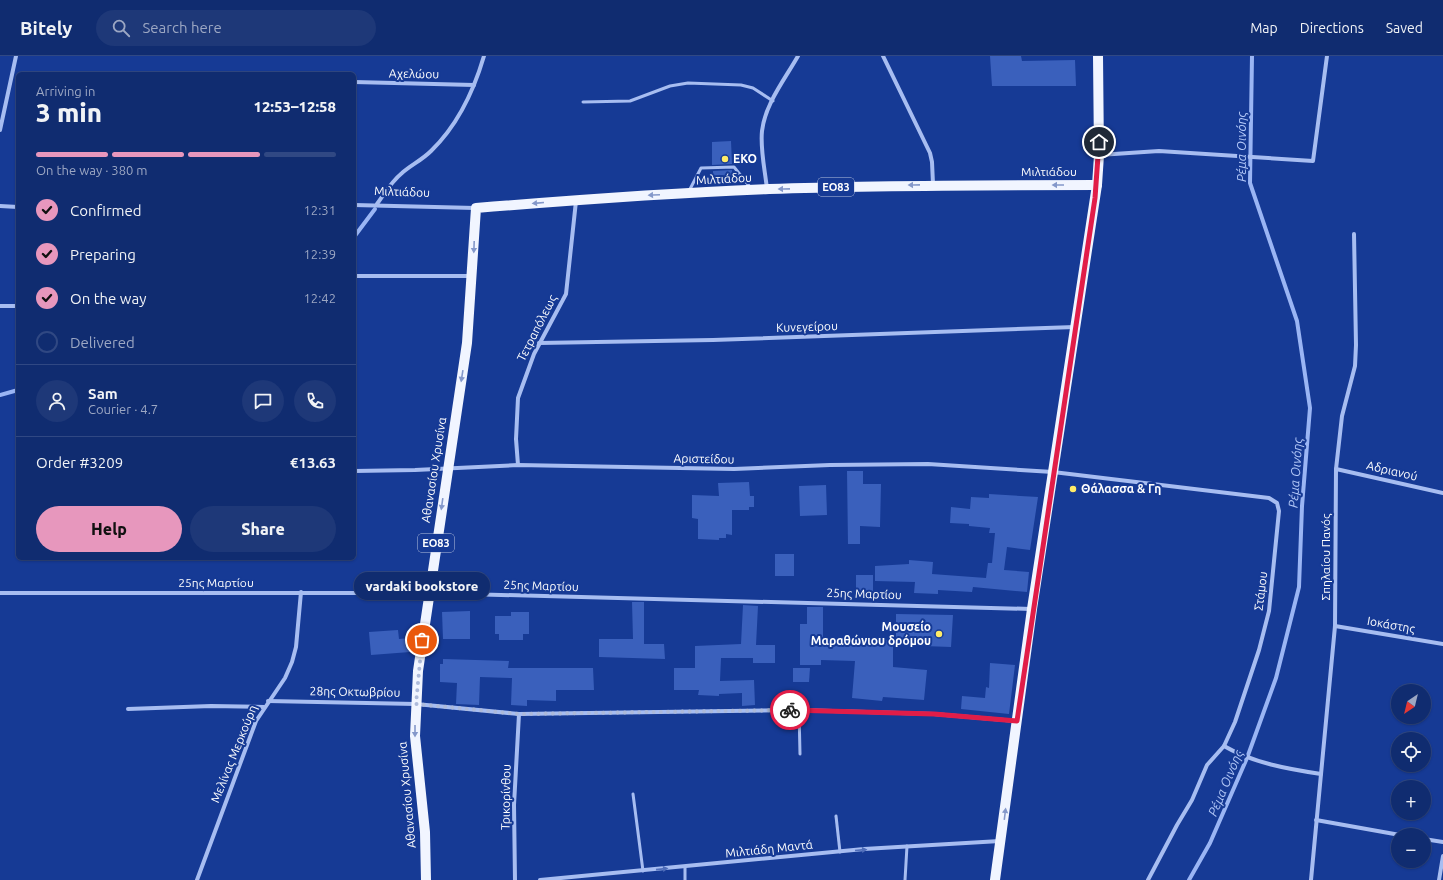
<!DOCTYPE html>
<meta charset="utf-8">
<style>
:root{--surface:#102c70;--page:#1e3878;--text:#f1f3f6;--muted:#9ca7c3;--line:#304883;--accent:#e797bd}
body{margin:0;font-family:Ubuntu,sans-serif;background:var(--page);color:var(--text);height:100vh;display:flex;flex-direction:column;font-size:15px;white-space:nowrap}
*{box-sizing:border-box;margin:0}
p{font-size:13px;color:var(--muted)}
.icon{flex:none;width:22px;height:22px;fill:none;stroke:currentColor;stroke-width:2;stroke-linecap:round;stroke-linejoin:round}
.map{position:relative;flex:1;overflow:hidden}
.panel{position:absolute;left:16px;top:16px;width:340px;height:488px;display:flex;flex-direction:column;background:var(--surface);border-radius:6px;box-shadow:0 1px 3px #0004,0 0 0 1px var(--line)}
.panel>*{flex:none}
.needle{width:26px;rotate:215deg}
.controls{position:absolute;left:1391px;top:628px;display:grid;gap:8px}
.controls a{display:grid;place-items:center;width:40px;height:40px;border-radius:50%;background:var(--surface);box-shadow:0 1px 3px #0004,0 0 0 1px var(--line);font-size:20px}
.pin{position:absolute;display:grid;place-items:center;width:34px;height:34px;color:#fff;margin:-17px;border:2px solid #fff;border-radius:50%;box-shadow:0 1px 4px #0007}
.courier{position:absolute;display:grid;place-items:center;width:40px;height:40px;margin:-20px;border:3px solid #e11d48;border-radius:50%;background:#fff;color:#222;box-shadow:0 1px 5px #0007}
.bubble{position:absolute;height:28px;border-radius:14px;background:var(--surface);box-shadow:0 1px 3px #0004,0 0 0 1px var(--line);font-size:13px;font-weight:800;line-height:28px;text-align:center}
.overview em{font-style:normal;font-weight:800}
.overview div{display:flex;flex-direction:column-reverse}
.overview{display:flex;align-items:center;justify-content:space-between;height:68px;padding:0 20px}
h1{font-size:26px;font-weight:800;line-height:30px}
.bar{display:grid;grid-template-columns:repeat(4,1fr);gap:6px 4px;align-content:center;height:48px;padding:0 20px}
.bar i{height:5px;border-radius:3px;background:var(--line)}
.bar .active{background:var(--accent)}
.bar p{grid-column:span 4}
.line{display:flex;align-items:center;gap:10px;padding:0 20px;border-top:1px solid var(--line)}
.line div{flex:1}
.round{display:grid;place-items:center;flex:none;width:42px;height:42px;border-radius:21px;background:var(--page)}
ol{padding:0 20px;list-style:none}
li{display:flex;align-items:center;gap:12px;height:44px}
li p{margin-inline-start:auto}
li .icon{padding:4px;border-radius:50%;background:var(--accent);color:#111;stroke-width:4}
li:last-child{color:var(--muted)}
li i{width:22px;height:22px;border:2px solid var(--line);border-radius:50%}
.primary-button{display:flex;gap:8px;margin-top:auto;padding:8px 20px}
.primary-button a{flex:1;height:46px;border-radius:24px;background:var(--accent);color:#111;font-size:16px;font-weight:800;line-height:46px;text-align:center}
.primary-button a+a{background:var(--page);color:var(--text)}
header{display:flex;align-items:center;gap:24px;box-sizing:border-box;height:56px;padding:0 20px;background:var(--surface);border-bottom:1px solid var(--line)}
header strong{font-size:19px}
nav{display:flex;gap:22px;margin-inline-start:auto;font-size:14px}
.search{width:280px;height:36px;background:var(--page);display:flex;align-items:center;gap:10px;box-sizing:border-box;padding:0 14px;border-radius:22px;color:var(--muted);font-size:15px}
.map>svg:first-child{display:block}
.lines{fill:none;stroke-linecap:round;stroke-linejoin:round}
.stream{stroke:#9ab5f4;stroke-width:4}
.building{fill:#3a60bc}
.lane{stroke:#a7bdf1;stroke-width:3}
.street{stroke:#a7bdf1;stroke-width:4}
.primary{stroke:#f1f5ff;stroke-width:10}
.oneway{fill:#8498ca}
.oneway2{fill:#506eba}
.done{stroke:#adbada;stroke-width:4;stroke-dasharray:0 7.2}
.route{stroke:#e11d48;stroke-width:5}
.poi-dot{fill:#ffeb67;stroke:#163a95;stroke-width:1.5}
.labels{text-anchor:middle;stroke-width:4;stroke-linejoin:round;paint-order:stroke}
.shield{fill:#163a95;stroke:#b9c4df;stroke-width:1}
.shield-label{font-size:11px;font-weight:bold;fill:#fff}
.street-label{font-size:12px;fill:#fff;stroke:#163a95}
.poi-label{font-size:12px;font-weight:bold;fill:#fff;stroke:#163a95;text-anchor:start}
.water-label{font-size:13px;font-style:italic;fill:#b3c8f8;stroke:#163a95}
</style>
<header>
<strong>Bitely</strong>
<div class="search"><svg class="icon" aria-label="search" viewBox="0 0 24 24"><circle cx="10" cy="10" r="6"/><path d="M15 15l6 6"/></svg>Search here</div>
<nav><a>Map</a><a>Directions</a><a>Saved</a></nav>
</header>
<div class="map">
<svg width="1443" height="824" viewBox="0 0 1443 824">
<rect width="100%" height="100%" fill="#163a95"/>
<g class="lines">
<!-- stream -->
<g class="stream">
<polyline points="354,181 375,153"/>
<polyline points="0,339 18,334"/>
<polyline points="1189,824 1210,787 1247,702 1276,622 1299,531 1302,450 1310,352 1297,265 1250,127 1252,0"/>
</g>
</g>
<!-- building -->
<g class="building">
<polygon points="990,0 1021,0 1022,5 1075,4 1076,30 992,30"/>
<polygon points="731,85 732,108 712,109 712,86"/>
<polygon points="732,114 732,119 713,120 713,115"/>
<polygon points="847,415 863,415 863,428 881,428 880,471 860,470 860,488 848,488"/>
<polygon points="749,426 750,440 754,440 754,451 749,451 749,454 732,454 732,479 726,478 726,482 719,482 719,484 698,483 698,463 692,462 692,439 719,440 718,427"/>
<polygon points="826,429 827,459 800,460 799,430"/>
<polygon points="989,438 1038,441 1030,494 1007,491 1004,514 1029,516 1027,536 973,531 972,536 938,534 938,538 914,537 915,526 875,525 875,510 909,508 909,504 933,506 932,518 986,522 988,507 992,507 995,477 989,477 990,472 969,470 969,468 950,467 951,451 970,453 971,441 989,442"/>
<rect x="775" y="498" width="19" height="22"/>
<polygon points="856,519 873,519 873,536 856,535"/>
<polygon points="632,546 644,546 644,588 664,588 665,603 599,601 599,583 633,583"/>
<polygon points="743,549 758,550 756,589 775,589 775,607 753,607 753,602 721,602 720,625 754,624 755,649 742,650 742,637 719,638 719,640 698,639 699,634 674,634 674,612 695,612 695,590 741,588"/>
<polygon points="807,551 823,551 823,583 893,584 893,611 927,614 924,644 883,641 882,645 852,642 855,605 821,604 821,609 800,609 800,568 807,568"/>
<polygon points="470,555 470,583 443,583 442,556"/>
<polygon points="511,556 529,556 529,578 523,578 523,584 499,584 499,578 495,578 495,560 511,560"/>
<polygon points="896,558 953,559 951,591 896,589"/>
<polygon points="398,574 399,583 409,582 410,596 371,599 369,576"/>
<polygon points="443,603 509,605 508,612 593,612 594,634 556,634 556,645 527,644 527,650 511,649 512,622 480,621 479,649 456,648 457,627 440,626 440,608 443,608"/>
<polygon points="990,607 1015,609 1009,658 961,653 962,640 985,642 986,631 989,632"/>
<polygon points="793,612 810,612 809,626 793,626"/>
</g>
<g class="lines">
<!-- lane -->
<g class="lane">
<polyline points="583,46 630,45 670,30 688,27 741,29 753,32 773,45"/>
<polyline points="689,135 701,112 734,111 750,131"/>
<polyline points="799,654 800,698"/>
<polyline points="633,738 643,815"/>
<polyline points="836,760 840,796"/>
<polyline points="685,811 685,824"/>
<polyline points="905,824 907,790"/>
</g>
<!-- street -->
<g class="street">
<polyline points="883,0 930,97 932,106 933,128"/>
<polyline points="354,26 474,29"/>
<polyline points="0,74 16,0"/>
<polyline points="1099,99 1159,95 1313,105 1327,0"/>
<path d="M767,133C765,114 760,93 762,75C765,48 785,23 798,0"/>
<path d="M377,148C385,137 391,126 402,117C411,109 422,104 431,95C457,70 474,34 484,0"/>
<polyline points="354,149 475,152"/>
<polyline points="0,150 18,151"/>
<polyline points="354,220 472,220"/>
<polyline points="0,250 18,250"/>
<polyline points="539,287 713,284 1075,271"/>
<polyline points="518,409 516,383 518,342 534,298 566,238 576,145"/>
<polyline points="1336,413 1443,437"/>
<polyline points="354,415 415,414 518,409 734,413 830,409 928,408 1053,416 1269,442 1277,447 1279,455 1269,555 1259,594 1235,666 1224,690 1207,709 1192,744 1177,769 1148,824"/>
<polyline points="0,537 429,537 1031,553"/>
<polyline points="1335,570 1443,588"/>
<polyline points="268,645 416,648 519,658 799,654 934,658 1016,665"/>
<polyline points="128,653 211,650 264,651"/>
<path d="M1224,690C1253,707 1288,713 1321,718"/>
<polyline points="1316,764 1400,779"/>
<polyline points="1424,783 1443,786"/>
<polyline points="197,824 256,665 285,622 292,606 296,591 301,536"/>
<polyline points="515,824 514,749 519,658"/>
<polyline points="540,824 864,793 1000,785"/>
<polyline points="1311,824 1335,570 1336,413 1342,360 1355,310 1356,289 1354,178"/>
<polyline points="1439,824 1443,800"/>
</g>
<!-- primary -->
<g class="primary">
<path d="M426,824L425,776L415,680L418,615L467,287L476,152C573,144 671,137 769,133C878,129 987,129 1097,129"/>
<polyline points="995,824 1032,553 1097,129 1099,99 1098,0"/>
</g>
</g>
<!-- one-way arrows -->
<defs><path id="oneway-solid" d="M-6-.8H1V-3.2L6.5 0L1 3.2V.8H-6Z"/></defs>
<g class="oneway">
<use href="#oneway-solid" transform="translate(914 129) rotate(179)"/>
<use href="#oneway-solid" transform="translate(1058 129) rotate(-180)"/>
<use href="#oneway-solid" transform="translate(784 133) rotate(179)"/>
<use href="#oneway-solid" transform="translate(654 139) rotate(177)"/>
<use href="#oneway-solid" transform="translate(538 147) rotate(175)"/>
<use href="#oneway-solid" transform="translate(474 191) rotate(92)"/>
<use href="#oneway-solid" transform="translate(462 320) rotate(99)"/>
<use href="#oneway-solid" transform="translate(442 448) rotate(98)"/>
<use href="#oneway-solid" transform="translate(415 675) rotate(90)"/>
<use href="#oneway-solid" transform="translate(1005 758) rotate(-83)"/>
</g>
<g class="oneway2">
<use href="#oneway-solid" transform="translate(861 794) rotate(-5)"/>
<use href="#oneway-solid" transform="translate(662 813) rotate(-6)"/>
</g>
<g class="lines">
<!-- done -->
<polyline class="done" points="422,584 416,648 519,658 790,654"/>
<!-- route -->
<polyline class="route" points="790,654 934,658 1017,665 1095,142 1099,86"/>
</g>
<!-- markers -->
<g class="poi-dot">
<circle cx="725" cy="103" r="4"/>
<circle cx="1073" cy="433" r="4"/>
<circle cx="939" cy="578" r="4"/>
</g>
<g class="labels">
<!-- shield labels -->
<g class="shield">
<rect x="818" y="122" width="36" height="18" rx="3"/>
<rect x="418" y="478" width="36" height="18" rx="3"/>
</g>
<g class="shield-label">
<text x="836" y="135">ΕΟ83</text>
<text x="436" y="491">ΕΟ83</text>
</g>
<!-- street labels -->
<g class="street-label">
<text transform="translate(414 18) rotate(1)" y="4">Αχελώου</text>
<text x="1049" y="120">Μιλτιάδου</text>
<text transform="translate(724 123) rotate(-3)" y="4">Μιλτιάδου</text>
<text transform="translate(402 136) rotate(2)" y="4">Μιλτιάδου</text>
<text transform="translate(807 271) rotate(-2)" y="4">Κυνεγείρου</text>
<text transform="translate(537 272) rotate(-63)" y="4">Τετραπόλεως</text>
<text transform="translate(704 403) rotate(1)" y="4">Αριστείδου</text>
<text transform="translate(434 414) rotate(-81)" y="4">Αθανασίου Χρυσίνα</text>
<text transform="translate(1392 415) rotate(13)" y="4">Αδριανού</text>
<text transform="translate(1326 501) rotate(-90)" y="4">Σπηλαίου Πανός</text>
<text x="216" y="531">25ης Μαρτίου</text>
<text transform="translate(541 530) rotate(2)" y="4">25ης Μαρτίου</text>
<text transform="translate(1261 535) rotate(-83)" y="4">Στάμου</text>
<text transform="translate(864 538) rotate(2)" y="4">25ης Μαρτίου</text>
<text transform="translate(1391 569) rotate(10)" y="4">Ιοκάστης</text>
<text transform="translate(355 636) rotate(1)" y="4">28ης Οκτωβρίου</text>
<text transform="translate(234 698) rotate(-68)" y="4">Μελίνας Μερκούρη</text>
<text transform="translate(407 739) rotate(-95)" y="4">Αθανασίου Χρυσίνα</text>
<text transform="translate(506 741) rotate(-89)" y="4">Τρικορίνθου</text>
<text transform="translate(769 793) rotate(-6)" y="4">Μιλτιάδη Μαντά</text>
</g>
<!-- poi labels -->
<g class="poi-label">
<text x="733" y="107">EKO</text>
<text x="1081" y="437">Θάλασσα &amp; Γη</text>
<text x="931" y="575" text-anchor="end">Μουσείο<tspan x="931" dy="14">Μαραθώνιου δρόμου</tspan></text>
</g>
<!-- water labels -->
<g class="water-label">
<text transform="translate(1241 91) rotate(-90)" y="5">Ρέμα Οινόης</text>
<text transform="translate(1295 417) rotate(-86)" y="5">Ρέμα Οινόης</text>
<text transform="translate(1225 727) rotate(-67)" y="5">Ρέμα Οινόης</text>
</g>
</g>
</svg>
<div class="controls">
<a><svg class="needle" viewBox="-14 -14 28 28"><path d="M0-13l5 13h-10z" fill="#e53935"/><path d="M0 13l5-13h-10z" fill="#9ca7c3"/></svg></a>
<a><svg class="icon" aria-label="locate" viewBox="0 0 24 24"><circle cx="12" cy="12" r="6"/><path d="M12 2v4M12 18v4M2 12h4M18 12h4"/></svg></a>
<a>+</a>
<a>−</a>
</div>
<div class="pin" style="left:422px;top:584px;background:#ea580c"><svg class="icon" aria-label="bag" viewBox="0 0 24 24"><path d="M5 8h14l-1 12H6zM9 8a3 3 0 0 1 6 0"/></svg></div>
<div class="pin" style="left:1099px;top:86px;background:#1f2937"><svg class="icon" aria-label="home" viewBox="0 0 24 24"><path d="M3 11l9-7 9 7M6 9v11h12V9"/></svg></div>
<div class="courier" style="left:790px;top:654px"><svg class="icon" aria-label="bike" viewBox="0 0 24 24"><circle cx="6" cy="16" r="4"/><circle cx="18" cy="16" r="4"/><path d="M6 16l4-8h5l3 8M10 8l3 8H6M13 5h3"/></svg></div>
<div class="bubble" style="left:354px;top:516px;width:136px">vardaki bookstore</div>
<section class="panel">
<div class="overview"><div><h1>3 min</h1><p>Arriving in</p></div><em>12:53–12:58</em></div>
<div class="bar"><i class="active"></i><i class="active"></i><i class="active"></i><i></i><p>On the way · 380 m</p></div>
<ol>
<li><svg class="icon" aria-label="check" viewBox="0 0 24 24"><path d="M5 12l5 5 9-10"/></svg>Confirmed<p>12:31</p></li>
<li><svg class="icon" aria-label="check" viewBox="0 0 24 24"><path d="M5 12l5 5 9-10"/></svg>Preparing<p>12:39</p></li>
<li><svg class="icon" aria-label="check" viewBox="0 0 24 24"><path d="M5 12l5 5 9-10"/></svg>On the way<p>12:42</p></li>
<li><i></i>Delivered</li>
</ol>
<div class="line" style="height:72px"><a class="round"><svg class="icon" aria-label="person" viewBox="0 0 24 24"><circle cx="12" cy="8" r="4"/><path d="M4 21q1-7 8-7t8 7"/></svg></a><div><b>Sam</b><p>Courier · 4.7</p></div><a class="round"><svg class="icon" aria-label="chat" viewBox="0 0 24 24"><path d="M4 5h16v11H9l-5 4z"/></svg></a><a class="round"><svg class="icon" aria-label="phone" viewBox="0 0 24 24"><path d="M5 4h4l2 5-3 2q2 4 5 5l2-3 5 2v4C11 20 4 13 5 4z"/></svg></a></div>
<div class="line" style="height:52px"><div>Order #3209</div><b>€13.63</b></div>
<div class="primary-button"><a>Help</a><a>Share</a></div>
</section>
</div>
